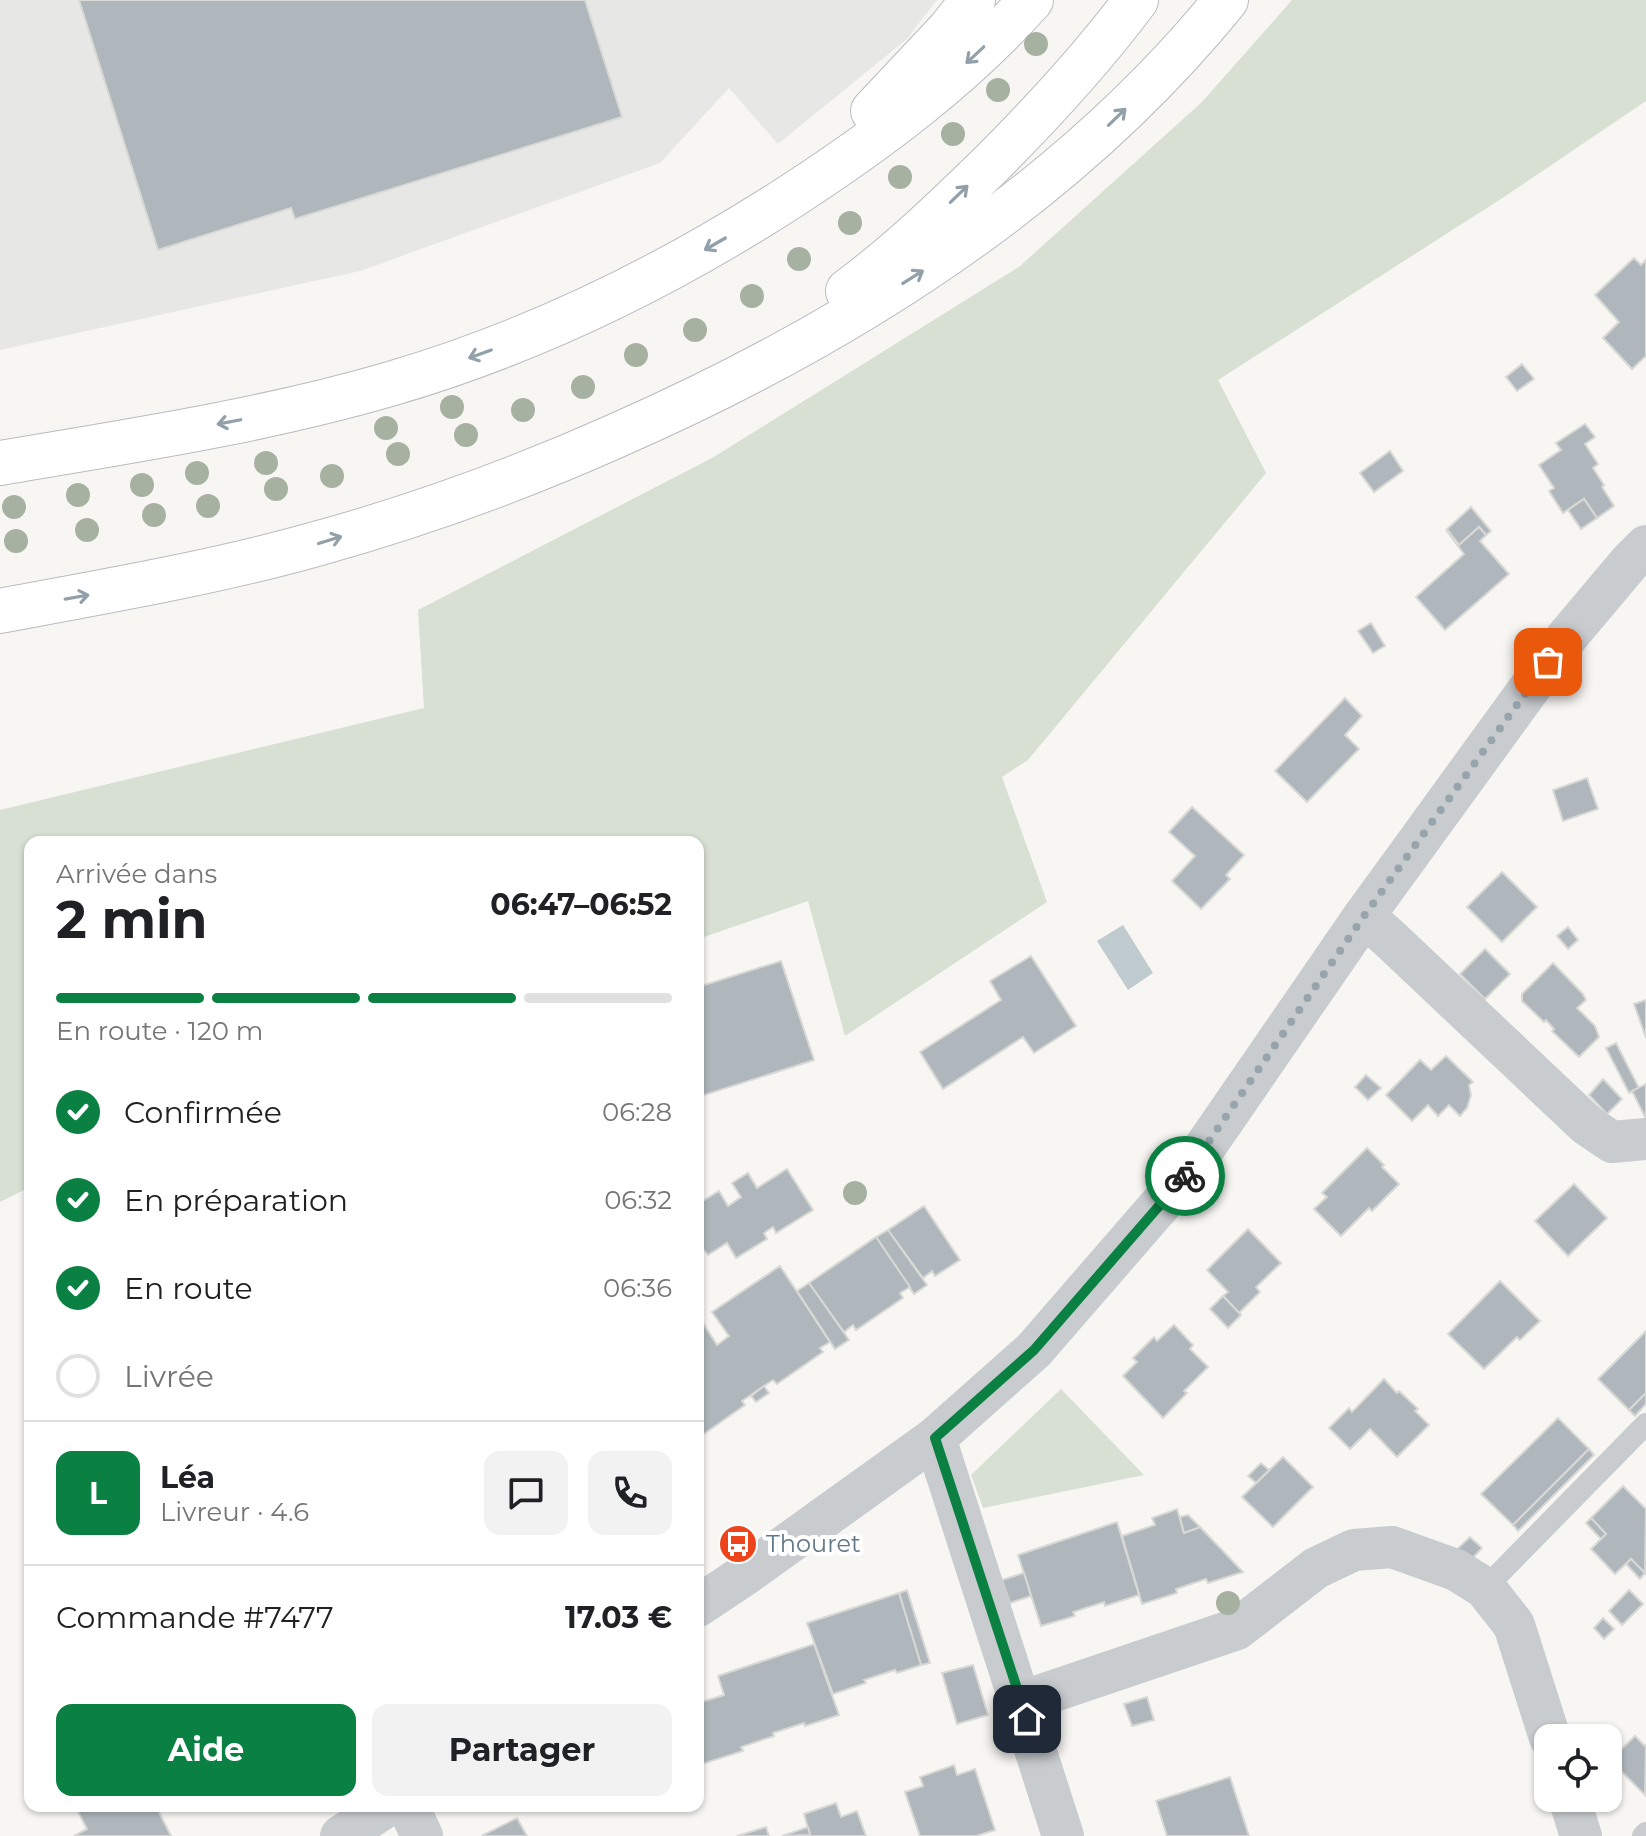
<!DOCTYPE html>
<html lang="fr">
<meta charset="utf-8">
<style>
:root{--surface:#fff;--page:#f2f2f2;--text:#202124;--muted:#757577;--line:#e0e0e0;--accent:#0b8043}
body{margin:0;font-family:Montserrat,sans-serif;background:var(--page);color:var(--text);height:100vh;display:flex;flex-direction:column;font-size:30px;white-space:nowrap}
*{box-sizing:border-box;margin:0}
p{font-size:26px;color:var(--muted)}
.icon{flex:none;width:44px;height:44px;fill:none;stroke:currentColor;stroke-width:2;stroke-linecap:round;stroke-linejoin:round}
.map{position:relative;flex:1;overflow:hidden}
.sheet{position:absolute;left:24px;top:836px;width:680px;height:976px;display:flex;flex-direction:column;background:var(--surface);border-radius:16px;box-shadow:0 2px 6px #0004}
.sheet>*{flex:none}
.controls{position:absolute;left:1534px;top:1724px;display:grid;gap:16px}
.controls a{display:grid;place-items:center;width:88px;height:88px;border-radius:16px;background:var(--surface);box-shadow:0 2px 6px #0004;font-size:40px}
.pin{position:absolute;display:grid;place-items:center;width:68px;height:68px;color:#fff;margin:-34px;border-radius:16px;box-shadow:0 4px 12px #0006}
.courier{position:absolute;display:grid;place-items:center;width:80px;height:80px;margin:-40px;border:6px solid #0b8043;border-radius:50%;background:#fff;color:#222;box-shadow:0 2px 10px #0007}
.headline em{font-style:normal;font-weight:700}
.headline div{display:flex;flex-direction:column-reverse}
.headline{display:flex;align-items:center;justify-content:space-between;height:136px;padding:0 32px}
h1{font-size:52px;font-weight:700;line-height:60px}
.bar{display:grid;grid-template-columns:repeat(4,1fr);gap:12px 8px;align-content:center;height:96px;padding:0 32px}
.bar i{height:10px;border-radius:6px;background:var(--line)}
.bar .active{background:var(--accent)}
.bar p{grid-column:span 4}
.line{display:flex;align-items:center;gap:20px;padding:0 32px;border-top:2px solid var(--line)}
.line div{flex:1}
.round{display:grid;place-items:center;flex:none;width:84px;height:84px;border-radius:16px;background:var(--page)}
ol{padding:0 32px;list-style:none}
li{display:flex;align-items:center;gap:24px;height:88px}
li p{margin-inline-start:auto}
li .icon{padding:8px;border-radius:50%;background:var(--accent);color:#fff;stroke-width:4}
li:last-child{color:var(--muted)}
li i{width:44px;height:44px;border:4px solid var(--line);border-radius:50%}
.primary-button{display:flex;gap:16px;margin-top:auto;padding:16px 32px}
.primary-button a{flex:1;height:92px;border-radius:16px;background:var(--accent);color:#fff;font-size:32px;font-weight:700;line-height:92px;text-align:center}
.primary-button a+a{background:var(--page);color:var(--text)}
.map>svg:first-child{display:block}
.built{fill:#e7e8e6}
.green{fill:#d8dfd3}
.water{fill:#bfcbcf}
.building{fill:#afb7bc;stroke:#d8d8d5;stroke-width:2}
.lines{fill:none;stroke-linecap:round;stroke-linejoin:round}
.highway-casing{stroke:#b8bcbf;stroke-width:46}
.lane{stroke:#c9cccf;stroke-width:22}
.street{stroke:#c9cccf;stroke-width:42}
.highway{stroke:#fff;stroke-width:44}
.tree{fill:#a7b1a2}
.oneway{stroke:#92a0aa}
.done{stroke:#97a4ac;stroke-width:8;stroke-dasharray:0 14.4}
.route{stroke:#0b8043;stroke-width:10}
.labels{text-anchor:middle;stroke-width:8;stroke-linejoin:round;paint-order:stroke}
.poi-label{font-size:24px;fill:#637886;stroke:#fff;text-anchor:start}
</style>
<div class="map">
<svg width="1646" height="1836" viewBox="0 0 1646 1836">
<rect width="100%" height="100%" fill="#f7f6f3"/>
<!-- built -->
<polygon class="built" points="0,0 937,0 907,39 778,144 729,88 660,163 360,271 0,350"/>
<!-- green -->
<g class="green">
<polygon points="1292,0 1646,0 1646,101 1504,197 1218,380 1266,473 1028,760 1002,777 1047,902 845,1036 808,901 698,939 698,842 30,842 30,1187 0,1202 0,810 424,708 418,610 712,458 1019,267 1202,102"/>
<polygon points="1061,1389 1144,1475 983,1508 971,1475"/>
</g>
<!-- water -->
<polygon class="water" points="1123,925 1153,973 1128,990 1097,941"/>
<!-- building -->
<g class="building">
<polygon points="79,0 585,0 622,117 295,219 291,208 158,250"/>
<polygon points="1634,258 1641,265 1646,260 1646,356 1632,369 1603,338 1619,322 1595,295"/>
<polygon points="1522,364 1534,379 1517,391 1506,377"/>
<polygon points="1585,424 1595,437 1585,444 1598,464 1593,468 1604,485 1602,487 1614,506 1597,518 1584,499 1563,513 1549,491 1554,488 1539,465 1561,450 1556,443"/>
<polygon points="1390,451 1403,471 1374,492 1360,473"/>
<polygon points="1584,499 1597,518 1581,529 1568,510"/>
<polygon points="1471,507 1491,531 1486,535 1479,527 1459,545 1447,529"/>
<polygon points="1479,527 1486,535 1480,541 1509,574 1445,630 1416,597 1464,554 1446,530 1459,545"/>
<polygon points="1371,623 1385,646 1373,653 1358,631"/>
<polygon points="1345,698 1362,716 1345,735 1359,749 1307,802 1275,771"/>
<polygon points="1587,778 1598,809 1563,821 1553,790"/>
<polygon points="1192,807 1244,855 1226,875 1230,879 1201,909 1172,881 1195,856 1169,832"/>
<polygon points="1502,872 1537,907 1502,942 1467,907"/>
<polygon points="1568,927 1578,940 1568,949 1557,936"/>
<polygon points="1485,949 1510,974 1485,999 1460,974"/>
<polygon points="1031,956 1076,1026 1034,1053 1023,1037 943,1089 920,1052 1001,1000 990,981"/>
<polygon points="781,961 814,1060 698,1097 698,987"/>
<polygon points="1553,963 1583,994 1586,1000 1577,1008 1595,1026 1599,1037 1579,1057 1552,1031 1554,1029 1546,1020 1544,1022 1522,1001 1522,994"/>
<polygon points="1646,1000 1646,1038 1634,1004"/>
<polygon points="1616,1043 1639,1088 1629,1093 1606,1048"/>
<polygon points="1446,1056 1473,1082 1469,1085 1471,1095 1467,1108 1460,1116 1449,1105 1438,1116 1428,1105 1412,1121 1386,1095 1420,1060 1431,1070"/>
<polygon points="1366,1075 1381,1088 1368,1100 1355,1087"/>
<polygon points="1603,1079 1622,1099 1607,1114 1589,1095"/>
<polygon points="1646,1084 1646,1119 1632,1091"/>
<polygon points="1367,1148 1384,1165 1382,1167 1399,1184 1372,1211 1369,1208 1341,1236 1314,1209 1327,1197 1322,1193"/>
<polygon points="787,1169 813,1210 776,1233 773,1227 764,1233 767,1239 736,1258 727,1243 708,1255 704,1250 698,1253 698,1204 719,1191 728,1206 741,1197 732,1183 748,1173 757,1188"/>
<polygon points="1574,1184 1607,1218 1568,1256 1535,1221"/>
<polygon points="924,1206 960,1260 935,1276 932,1271 923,1278 888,1230"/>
<polygon points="1248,1229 1281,1263 1256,1287 1260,1292 1239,1313 1223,1296 1228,1292 1207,1270"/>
<polygon points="888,1230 927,1285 914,1294 876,1237"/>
<polygon points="876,1237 910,1287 900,1293 903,1298 856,1330 853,1325 844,1332 809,1283"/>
<polygon points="780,1266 830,1342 820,1348 823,1352 777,1384 773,1380 764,1386 742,1401 745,1405 698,1438 698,1322 701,1320 717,1345 729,1336 712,1312"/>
<polygon points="1500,1281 1540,1321 1520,1340 1517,1337 1484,1369 1448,1334"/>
<polygon points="809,1283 849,1340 835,1349 797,1291"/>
<polygon points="1223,1296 1241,1315 1228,1328 1210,1309"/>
<polygon points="1174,1325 1193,1345 1190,1349 1208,1367 1184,1391 1187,1393 1163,1418 1123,1376 1137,1362 1133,1358 1154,1337 1157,1341"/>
<polygon points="1646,1331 1646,1393 1629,1410 1598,1379"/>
<polygon points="1384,1379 1397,1393 1399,1391 1418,1409 1415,1411 1429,1425 1397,1457 1370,1429 1350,1449 1329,1428 1349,1408 1352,1412"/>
<polygon points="764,1386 769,1393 756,1402 751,1396"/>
<polygon points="1646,1393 1646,1404 1635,1416 1629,1410"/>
<polygon points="1558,1418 1589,1449 1513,1525 1481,1494"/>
<polygon points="1589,1449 1594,1455 1518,1531 1513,1525"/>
<polygon points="1283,1457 1313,1487 1273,1527 1242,1497"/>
<polygon points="1261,1463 1269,1470 1256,1483 1248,1476"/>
<polygon points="1623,1486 1646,1509 1645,1573 1631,1559 1615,1574 1591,1549 1606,1534 1591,1518"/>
<polygon points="1177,1509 1184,1533 1200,1527 1243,1572 1208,1583 1206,1579 1176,1589 1177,1593 1142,1604 1122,1536 1155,1525 1152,1518"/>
<polygon points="1188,1515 1200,1527 1184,1533 1180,1517"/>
<polygon points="1591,1518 1606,1534 1601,1539 1586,1523"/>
<polygon points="1117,1522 1139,1595 1105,1606 1104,1602 1073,1612 1075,1616 1041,1626 1018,1555"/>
<polygon points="1470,1537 1482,1548 1470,1561 1454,1552"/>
<polygon points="1631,1559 1645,1573 1640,1579 1626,1564"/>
<polygon points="1024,1573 1031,1596 1010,1603 1002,1580"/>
<polygon points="907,1590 930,1663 921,1665 899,1593"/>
<polygon points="1629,1590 1643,1604 1622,1625 1609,1611"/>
<polygon points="899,1593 921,1665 897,1673 895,1670 864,1680 866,1683 833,1694 807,1623"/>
<polygon points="1603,1618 1614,1629 1604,1639 1594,1628"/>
<polygon points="814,1644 839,1715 805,1726 804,1723 773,1733 774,1736 741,1747 743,1751 702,1764 698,1751 698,1740 703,1738 698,1723 698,1703 724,1695 718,1676"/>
<polygon points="973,1665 988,1715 957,1724 942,1673"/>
<polygon points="1147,1697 1154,1720 1132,1726 1124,1704"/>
<polygon points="1635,1736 1645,1746 1646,1745 1645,1795 1610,1760"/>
<polygon points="954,1765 957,1775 975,1769 995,1830 976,1836 920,1836 905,1792 923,1786 920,1777"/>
<polygon points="1230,1777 1249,1836 1167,1836 1156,1801"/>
<polygon points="836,1803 841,1817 857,1811 866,1836 807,1836 810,1835 804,1814"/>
<polygon points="75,1806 156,1806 171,1836 74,1836 87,1829"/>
<polygon points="517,1818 527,1836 484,1836 483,1835"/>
<polygon points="766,1827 769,1836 737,1836"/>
<polygon points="808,1827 810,1835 782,1836"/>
</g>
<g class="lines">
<defs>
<g id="highway">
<polyline points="873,111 950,29 973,0"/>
<path d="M848,291C899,253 945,209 990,165C1042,113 1092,59 1136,0"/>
<path d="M0,463C131,441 263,421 390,384C534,342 668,276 793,195C879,139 962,77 1031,0"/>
<path d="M0,611C106,591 213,573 316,544C421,515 522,478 620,434C849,333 1067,196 1226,0"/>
</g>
</defs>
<!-- highway casing -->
<use href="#highway" class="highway-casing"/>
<!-- lane -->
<g class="lane">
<polyline points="1485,1588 1646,1424"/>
<polyline points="1643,1836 1646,1833"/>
</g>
<!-- street -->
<g class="street">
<polyline points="1364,916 1390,939 1587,1125 1612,1142 1646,1139"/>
<polyline points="935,1438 1063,1836"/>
<polyline points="698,1606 743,1576 935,1438 1034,1350 1185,1176 1364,916 1566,638 1630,562 1646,546"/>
<polyline points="1021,1702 1237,1629 1316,1568 1354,1550 1392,1547 1456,1570 1485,1588 1514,1625 1550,1738"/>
<polyline points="1569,1798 1581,1836"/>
<polyline points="408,1806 422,1836"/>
<polyline points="341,1836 387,1806"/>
</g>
<!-- highway -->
<use href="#highway" class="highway"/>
</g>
<!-- trees -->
<g class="tree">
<circle cx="1036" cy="44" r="12"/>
<circle cx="998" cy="90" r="12"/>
<circle cx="953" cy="134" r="12"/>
<circle cx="900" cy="177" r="12"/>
<circle cx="850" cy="223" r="12"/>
<circle cx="799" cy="259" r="12"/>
<circle cx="752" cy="296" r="12"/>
<circle cx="695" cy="330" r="12"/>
<circle cx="636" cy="355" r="12"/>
<circle cx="583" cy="387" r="12"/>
<circle cx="452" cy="407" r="12"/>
<circle cx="523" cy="410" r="12"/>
<circle cx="386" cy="428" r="12"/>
<circle cx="466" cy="435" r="12"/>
<circle cx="398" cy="454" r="12"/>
<circle cx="266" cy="463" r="12"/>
<circle cx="197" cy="473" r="12"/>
<circle cx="332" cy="476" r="12"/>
<circle cx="142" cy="485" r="12"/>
<circle cx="276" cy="489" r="12"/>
<circle cx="78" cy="495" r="12"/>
<circle cx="208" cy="506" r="12"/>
<circle cx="14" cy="507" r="12"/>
<circle cx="154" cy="515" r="12"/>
<circle cx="87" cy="530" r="12"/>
<circle cx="16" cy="541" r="12"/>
<circle cx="855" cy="1193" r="12"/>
<circle cx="1228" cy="1603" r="12"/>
</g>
<!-- one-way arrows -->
<defs><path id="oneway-shaft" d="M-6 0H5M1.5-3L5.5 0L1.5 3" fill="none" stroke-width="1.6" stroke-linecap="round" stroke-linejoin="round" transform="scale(2)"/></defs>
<g class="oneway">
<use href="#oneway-shaft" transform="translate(975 55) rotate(137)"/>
<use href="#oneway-shaft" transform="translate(1117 117) rotate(-44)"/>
<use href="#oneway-shaft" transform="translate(959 194) rotate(-44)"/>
<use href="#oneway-shaft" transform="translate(715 244) rotate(150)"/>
<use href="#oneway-shaft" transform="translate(913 277) rotate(-32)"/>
<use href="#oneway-shaft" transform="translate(480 354) rotate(160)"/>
<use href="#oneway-shaft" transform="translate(229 422) rotate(169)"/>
<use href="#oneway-shaft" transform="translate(330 540) rotate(-17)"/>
<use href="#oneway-shaft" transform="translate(77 597) rotate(-10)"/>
</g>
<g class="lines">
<!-- done -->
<polyline class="done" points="1185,1176 1364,916 1548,662"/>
<!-- route -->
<polyline class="route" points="1027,1719 935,1438 1034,1350 1185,1176"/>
</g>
<!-- icons -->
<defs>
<symbol id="bus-disc" viewBox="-11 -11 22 22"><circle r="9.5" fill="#ee441b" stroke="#fff"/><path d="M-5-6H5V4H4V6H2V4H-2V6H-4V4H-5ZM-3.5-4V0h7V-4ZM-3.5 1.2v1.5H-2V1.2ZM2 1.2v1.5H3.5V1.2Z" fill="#fff"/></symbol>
</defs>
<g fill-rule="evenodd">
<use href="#bus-disc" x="716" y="1522" width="44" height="44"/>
</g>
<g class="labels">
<!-- poi labels -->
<g class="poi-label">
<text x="766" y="1552">Thouret</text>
</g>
</g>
</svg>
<div class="controls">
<a><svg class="icon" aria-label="locate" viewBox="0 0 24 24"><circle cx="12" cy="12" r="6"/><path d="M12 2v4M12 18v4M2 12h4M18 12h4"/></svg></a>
</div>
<div class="pin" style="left:1548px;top:662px;background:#ea580c"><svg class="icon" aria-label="bag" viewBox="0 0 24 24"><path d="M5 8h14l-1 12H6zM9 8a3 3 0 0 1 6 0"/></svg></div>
<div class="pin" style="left:1027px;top:1719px;background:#1f2937"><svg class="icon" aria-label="home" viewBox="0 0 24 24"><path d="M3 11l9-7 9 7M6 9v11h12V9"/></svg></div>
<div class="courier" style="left:1185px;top:1176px"><svg class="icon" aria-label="bike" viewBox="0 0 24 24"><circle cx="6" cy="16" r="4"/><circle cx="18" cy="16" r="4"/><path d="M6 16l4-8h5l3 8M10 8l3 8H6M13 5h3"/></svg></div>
<section class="sheet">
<div class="headline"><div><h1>2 min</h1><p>Arrivée dans</p></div><em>06:47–06:52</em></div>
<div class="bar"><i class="active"></i><i class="active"></i><i class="active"></i><i></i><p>En route · 120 m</p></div>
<ol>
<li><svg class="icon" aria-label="check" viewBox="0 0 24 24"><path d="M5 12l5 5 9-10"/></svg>Confirmée<p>06:28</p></li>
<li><svg class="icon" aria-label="check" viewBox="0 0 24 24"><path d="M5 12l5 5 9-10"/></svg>En préparation<p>06:32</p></li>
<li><svg class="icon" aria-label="check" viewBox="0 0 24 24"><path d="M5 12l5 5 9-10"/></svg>En route<p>06:36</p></li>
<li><i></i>Livrée</li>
</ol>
<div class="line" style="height:144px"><b class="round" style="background:var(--accent);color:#fff">L</b><div><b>Léa</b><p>Livreur · 4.6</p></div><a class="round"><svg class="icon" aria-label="chat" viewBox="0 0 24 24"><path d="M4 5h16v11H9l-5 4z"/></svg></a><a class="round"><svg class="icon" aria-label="phone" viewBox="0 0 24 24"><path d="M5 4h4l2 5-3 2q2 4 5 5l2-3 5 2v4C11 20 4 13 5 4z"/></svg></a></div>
<div class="line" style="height:104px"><div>Commande #7477</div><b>17.03 €</b></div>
<div class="primary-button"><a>Aide</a><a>Partager</a></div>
</section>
</div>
